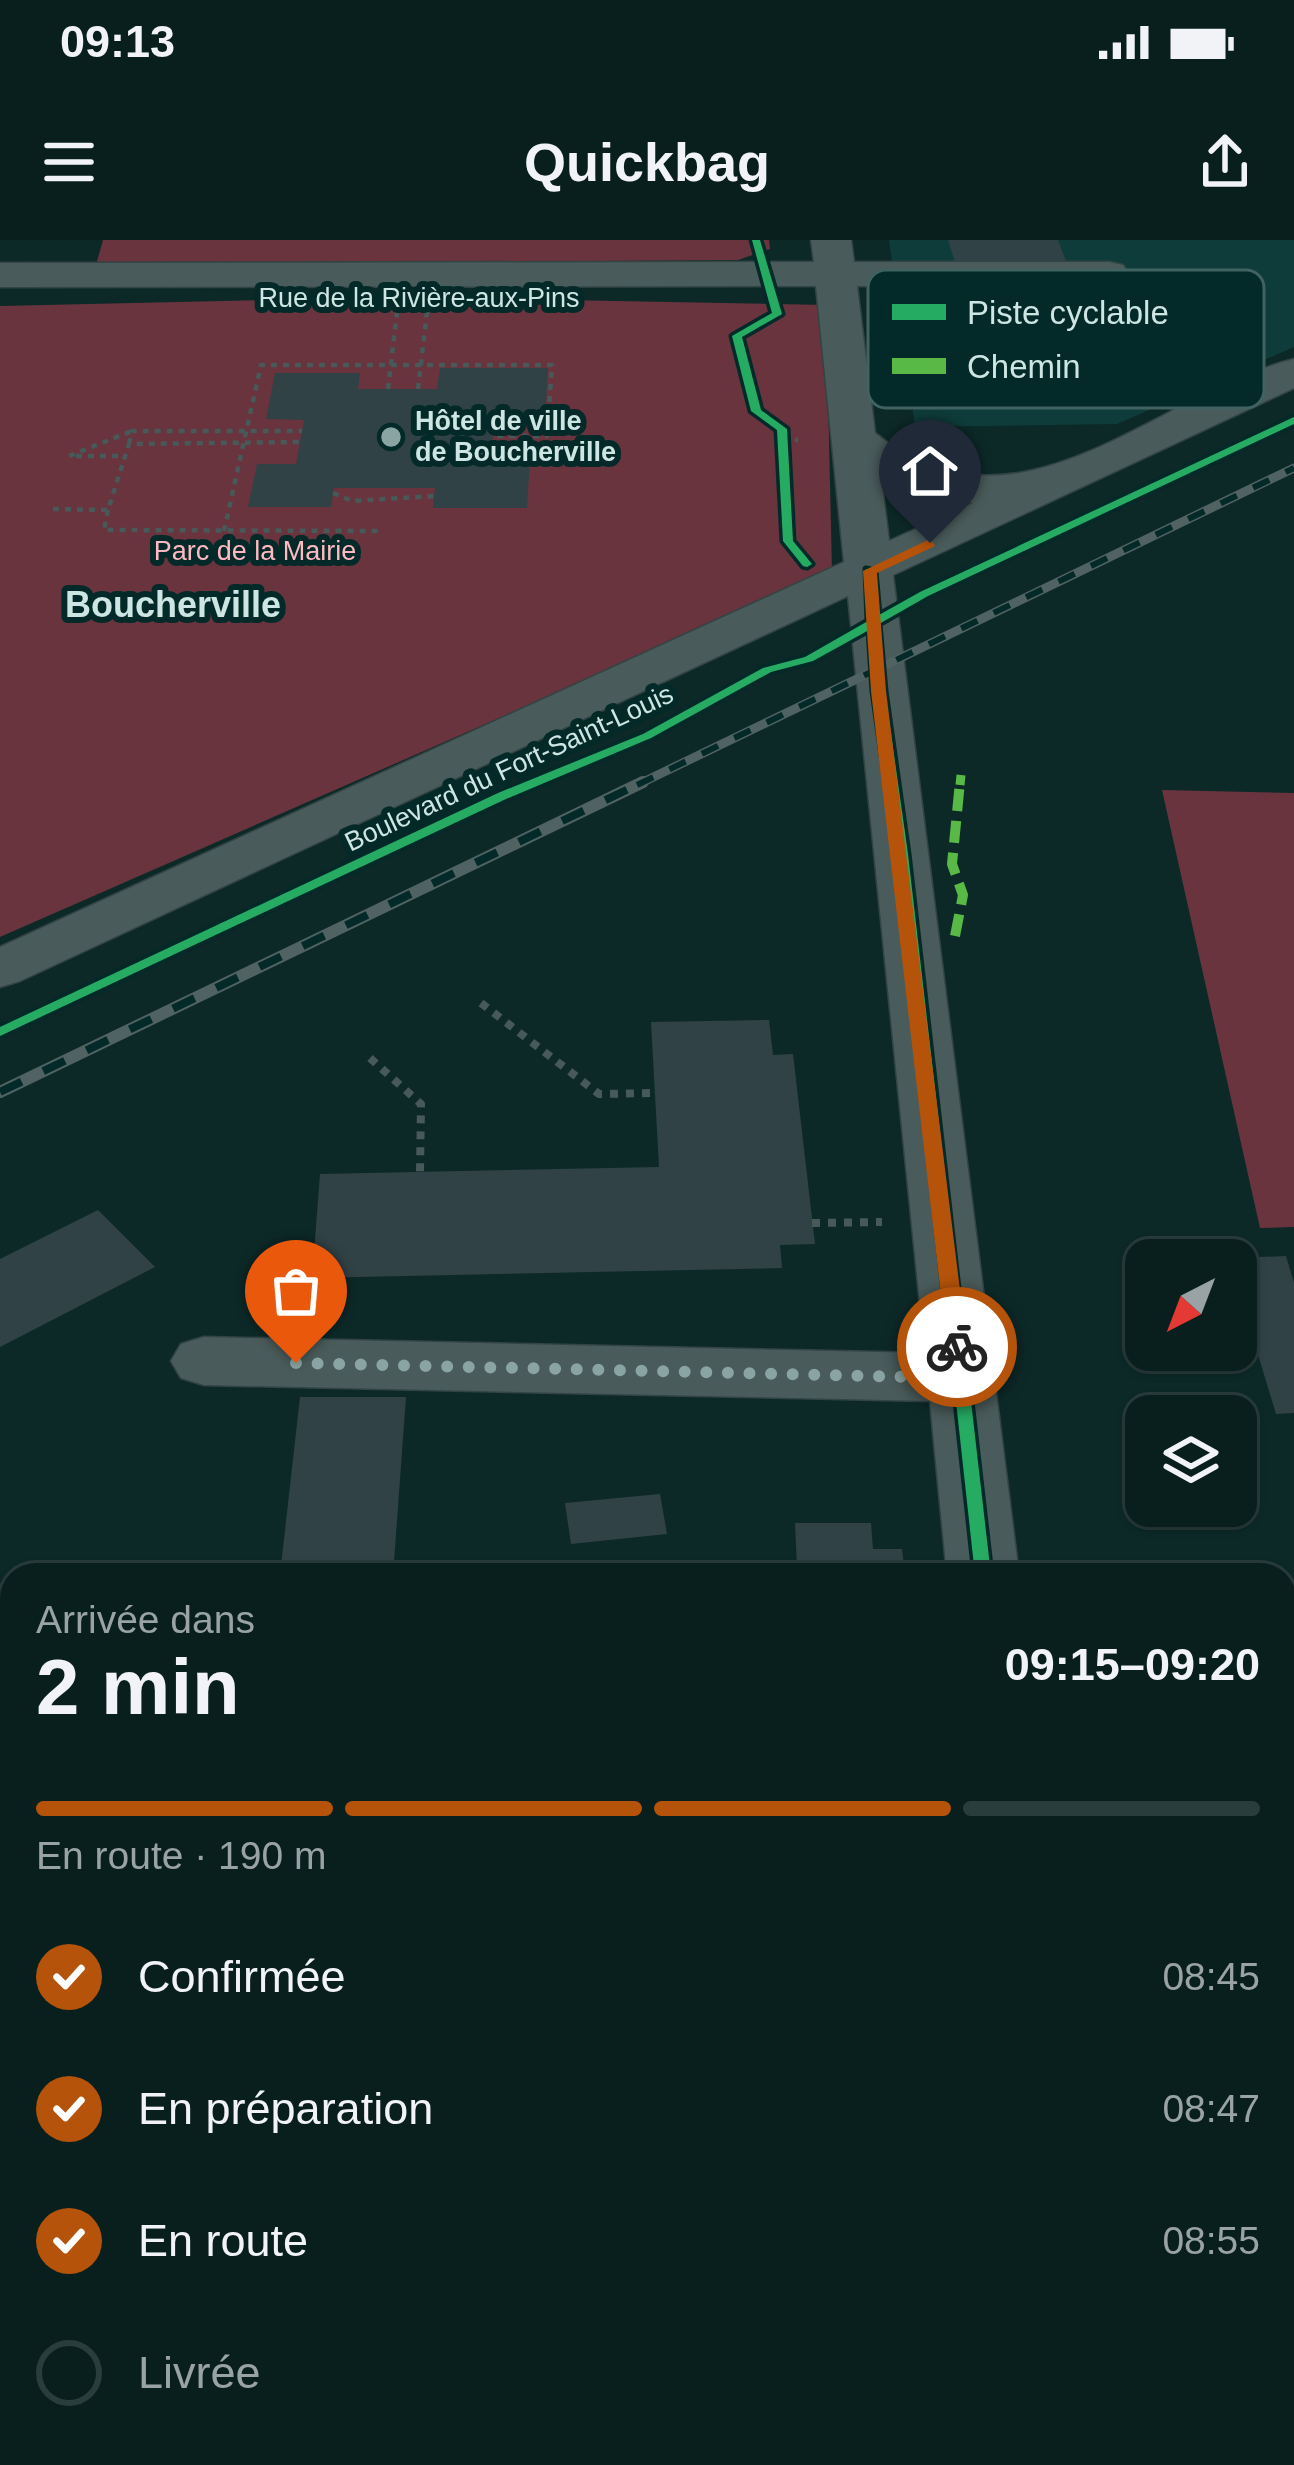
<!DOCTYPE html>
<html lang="fr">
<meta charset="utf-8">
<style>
:root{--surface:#091f1e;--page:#172c2b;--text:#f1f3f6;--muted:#99a2a4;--line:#293d3c;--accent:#b45309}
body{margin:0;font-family:Arial,sans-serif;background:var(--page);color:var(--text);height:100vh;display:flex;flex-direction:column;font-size:45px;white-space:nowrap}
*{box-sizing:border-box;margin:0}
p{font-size:39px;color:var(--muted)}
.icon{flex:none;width:66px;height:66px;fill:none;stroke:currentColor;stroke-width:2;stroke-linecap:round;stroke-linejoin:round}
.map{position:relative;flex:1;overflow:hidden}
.sheet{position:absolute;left:0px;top:1323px;width:1296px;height:903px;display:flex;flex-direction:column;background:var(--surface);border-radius:36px 36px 0 0;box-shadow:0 3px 9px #0004,0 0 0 3px var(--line)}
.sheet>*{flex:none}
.needle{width:78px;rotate:222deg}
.tools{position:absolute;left:1125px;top:999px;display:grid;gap:24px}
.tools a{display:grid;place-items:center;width:132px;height:132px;border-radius:24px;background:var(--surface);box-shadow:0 3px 9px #0004,0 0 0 3px var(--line);font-size:60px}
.pin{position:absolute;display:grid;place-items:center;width:102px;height:102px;color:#fff;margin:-123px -51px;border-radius:50% 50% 50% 0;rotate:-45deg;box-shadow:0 0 12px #0007}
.pin .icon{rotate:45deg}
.courier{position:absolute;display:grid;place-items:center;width:120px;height:120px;margin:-60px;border:9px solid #b45309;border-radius:50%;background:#fff;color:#222;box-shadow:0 3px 15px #0007}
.head em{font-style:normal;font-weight:700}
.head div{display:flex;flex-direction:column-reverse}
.head{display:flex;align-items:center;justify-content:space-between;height:204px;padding:0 36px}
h1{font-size:78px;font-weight:700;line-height:90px}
.bar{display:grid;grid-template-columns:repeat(4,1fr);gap:18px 12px;align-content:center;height:144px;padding:0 36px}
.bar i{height:15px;border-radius:9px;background:var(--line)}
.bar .current{background:var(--accent)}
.bar p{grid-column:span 4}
ol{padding:0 36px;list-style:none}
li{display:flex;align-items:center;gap:36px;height:132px}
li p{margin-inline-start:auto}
li .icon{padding:12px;border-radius:50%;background:var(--accent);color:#fff;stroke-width:4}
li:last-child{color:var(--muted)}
li i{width:66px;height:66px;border:6px solid var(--line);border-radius:50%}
.status{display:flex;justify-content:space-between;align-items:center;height:84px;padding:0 60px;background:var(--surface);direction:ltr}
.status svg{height:33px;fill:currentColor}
header{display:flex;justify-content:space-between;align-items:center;height:156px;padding:0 36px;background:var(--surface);font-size:54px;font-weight:700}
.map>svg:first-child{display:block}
.built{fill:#0e3c3a}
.green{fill:#69343e}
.building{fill:#314247}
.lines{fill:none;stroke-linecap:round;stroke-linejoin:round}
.minor-casing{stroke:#324444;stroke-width:3}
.path-far1{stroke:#475958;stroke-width:4.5;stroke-dasharray:6 6;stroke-linecap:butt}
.path{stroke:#475958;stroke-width:8;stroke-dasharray:8 8;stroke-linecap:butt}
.minor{fill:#495b5a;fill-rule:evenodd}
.rail-far1-casing{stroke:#506262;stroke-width:9}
.rail-casing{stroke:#506262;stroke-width:12}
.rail-far1{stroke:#032a28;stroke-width:6;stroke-dasharray:18;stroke-linecap:butt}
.rail{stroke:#032a28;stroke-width:8;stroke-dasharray:24;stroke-linecap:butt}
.quiet-far1{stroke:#58b947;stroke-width:9;stroke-dasharray:16 9;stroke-linecap:butt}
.quiet{stroke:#58b947;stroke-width:10;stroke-dasharray:22 10;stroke-linecap:butt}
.cycleway-casing{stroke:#032a28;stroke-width:7}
.cycleway{fill:#26ab63;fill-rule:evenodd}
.route{fill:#b45309}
.done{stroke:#89a4a2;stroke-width:12;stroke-dasharray:0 21.6}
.poi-dot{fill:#89a4a2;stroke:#032a28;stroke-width:4.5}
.labels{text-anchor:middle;stroke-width:12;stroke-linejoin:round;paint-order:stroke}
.far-street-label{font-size:27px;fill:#cde6e3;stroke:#032a28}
.far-poi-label{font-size:27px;font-weight:bold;fill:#cde6e3;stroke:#032a28;text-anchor:start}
.far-park-label{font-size:27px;fill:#ffb9c2;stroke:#032a28}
.far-district-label{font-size:36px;font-weight:bold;fill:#cde6e3;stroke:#032a28}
.key{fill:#032a28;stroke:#406260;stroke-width:3}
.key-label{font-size:33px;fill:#cde6e3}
</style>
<div class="status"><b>09:13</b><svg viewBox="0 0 49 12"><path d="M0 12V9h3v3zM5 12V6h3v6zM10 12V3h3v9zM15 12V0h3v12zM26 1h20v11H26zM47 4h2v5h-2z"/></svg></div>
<header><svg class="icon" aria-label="menu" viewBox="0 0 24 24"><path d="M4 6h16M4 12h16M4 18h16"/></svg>Quickbag<svg class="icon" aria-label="share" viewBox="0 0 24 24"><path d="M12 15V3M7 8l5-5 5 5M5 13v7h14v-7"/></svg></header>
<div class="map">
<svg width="1294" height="2225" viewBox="0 0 1294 2225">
<rect width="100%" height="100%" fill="#0c2928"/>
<!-- built -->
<polygon class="built" points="889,0 1294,0 1294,107 1117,184 915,187"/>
<!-- green -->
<g class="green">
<polygon points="103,0 769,0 770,9 738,20 96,25"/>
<polygon points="405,57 826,65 832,332 0,697 0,66"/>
<polygon points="1162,550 1294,553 1294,987 1260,988"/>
</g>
<!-- building -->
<g class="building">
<polygon points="948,0 1058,0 1066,21 955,22"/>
<polygon points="440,128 548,128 545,181 494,181 491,218 530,218 527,268 433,268 435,248 334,248 331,267 248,267 257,224 296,224 304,180 266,179 275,133 360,133 358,149 437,149"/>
<polygon points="769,780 773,815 793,814 815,1004 780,1005 782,1028 312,1038 320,934 659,927 651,782"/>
<polygon points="98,970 155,1027 0,1107 0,1019"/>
<polygon points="1286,1016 1294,1043 1294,1173 1276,1174 1236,1042 1236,1018"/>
<polygon points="300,1157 406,1157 393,1335 280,1335"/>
<polygon points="660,1254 667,1294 571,1304 565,1263"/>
<polygon points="795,1283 871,1283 873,1309 902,1309 905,1335 819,1335 819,1326 797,1326"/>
<polygon points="0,1392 12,1401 12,1541 0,1532"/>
<polygon points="1284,2079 1294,2093 1294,2225 1183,2225 1175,2214 1284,2214"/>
<polygon points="266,2214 353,2214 351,2225 264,2222"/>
<polygon points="826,2214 937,2214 938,2225 827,2225"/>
</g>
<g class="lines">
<defs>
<g id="minor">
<path d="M811,0H851L854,22H1109L1123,25L1129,34L1123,43L1109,46H857L875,193C1020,309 1152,155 1294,119V148L893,335L1019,1335H947L930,1161L204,1145L181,1138L171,1121L181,1104L204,1097L925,1113L848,356L20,741L0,747V707L844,322L816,46L0,47V23L814,22ZM881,237L920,253L973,263L889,301Z"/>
<polygon points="1035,2214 1127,2214 1129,2225 1037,2225"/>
</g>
</defs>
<!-- minor casing -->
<use href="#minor" class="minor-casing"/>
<!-- path-far1 -->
<g class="path-far1">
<polyline points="941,70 955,157"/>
<polyline points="895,91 945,92"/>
<polyline points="897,105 947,105"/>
<polyline points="949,114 968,114"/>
<polyline points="900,124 950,124"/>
<polyline points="388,149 397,72"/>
<polyline points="418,149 427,72"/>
<polyline points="783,199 798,200"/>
<polyline points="129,204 132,191 302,191"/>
<polyline points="69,216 132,191"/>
<polyline points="76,216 125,216"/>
<polyline points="333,253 352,261 434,256"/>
<polyline points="53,269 108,270 129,204 300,202"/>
<polyline points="108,270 104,290 383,291"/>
<polyline points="224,291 261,125 552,125 547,196 493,196"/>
</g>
<!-- path -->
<g class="path">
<polyline points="481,763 599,854 655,853"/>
<polyline points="370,818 421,864 420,932"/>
<polyline points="812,983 882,982"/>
</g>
<!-- minor -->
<use href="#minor" class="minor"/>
<defs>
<polyline id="rail-far1" points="637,545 1294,228"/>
<polyline id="rail" points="0,852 643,542"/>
</defs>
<!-- rail-far1 casing -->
<use href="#rail-far1" class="rail-far1-casing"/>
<!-- rail casing -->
<use href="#rail" class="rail-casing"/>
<!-- rail-far1 -->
<use href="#rail-far1" class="rail-far1"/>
<!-- rail -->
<use href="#rail" class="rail"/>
<!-- quiet-far1 -->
<polyline class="quiet-far1" points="960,545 961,535"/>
<!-- quiet -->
<polyline class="quiet" points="955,696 963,655 952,624 960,542"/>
<defs>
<g id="cycleway">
<polygon points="752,0 760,0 782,74 742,97 761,170 787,189 793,301 812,324 807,327 803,326 783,301 777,190 751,171 732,96 772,73"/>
<polygon points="1294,177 1294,184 928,356 879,384 885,451 908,614 991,1335 975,1335 896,614 873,451 869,390 813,421 771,432 651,498 506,559 0,796 0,787 498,553 643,494 763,428 805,417 868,381 866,329 875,331 879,375 920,352"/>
</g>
</defs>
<!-- cycleway casing -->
<use href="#cycleway" class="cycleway-casing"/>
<!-- cycleway -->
<use href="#cycleway" class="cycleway"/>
</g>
<!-- route -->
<polygon class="route" points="930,299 935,306 877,333 886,451 967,1107 957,1114 947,1107 871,451 863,331"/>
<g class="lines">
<!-- done -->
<polyline class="done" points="296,1123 961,1138 957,1107"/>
</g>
<!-- markers -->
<circle class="poi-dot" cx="391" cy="197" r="12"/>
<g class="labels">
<!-- far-street labels -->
<g class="far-street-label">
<text x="419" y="67">Rue de la Rivière-aux-Pins</text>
<text transform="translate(509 528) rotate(-25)" y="9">Boulevard du Fort-Saint-Louis</text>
</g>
<!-- far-poi labels -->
<g class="far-poi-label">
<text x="415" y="190">Hôtel de ville<tspan x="415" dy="31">de Boucherville</tspan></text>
</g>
<!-- far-park labels -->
<g class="far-park-label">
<text x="255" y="320">Parc de la Mairie</text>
</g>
<!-- far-district labels -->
<g class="far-district-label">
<text x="173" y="377">Boucherville</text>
</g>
</g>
<!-- legend -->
<rect x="868" y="30" width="396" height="138" rx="18" class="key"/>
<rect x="892" y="64" width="54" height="16" fill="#26ab63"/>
<rect x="892" y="118" width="54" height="16" fill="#58b947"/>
<g class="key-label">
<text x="967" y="84">Piste cyclable</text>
<text x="967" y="138">Chemin</text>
</g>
</svg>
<div class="tools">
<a><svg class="needle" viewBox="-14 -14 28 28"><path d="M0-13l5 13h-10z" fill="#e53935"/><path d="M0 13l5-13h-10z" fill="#99a2a4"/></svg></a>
<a><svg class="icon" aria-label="layers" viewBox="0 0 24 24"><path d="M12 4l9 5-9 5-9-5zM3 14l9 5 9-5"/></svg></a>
</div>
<div class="pin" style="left:296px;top:1123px;background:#ea580c"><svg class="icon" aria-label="bag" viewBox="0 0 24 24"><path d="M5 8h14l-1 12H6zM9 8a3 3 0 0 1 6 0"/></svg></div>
<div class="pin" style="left:930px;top:303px;background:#1f2937"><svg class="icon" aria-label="home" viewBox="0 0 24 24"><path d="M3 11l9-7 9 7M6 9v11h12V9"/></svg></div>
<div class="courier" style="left:957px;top:1107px"><svg class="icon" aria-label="bike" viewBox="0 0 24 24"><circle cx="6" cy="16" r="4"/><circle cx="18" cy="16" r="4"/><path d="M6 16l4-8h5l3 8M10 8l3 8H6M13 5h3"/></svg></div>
<section class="sheet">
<div class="head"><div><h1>2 min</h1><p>Arrivée dans</p></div><em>09:15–09:20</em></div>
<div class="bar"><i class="current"></i><i class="current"></i><i class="current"></i><i></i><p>En route · 190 m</p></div>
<ol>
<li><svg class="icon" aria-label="check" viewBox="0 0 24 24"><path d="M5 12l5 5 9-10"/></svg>Confirmée<p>08:45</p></li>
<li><svg class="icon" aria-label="check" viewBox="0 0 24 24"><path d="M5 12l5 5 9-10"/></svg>En préparation<p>08:47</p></li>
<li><svg class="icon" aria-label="check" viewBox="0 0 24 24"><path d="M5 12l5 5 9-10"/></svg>En route<p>08:55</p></li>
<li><i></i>Livrée</li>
</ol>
</section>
</div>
